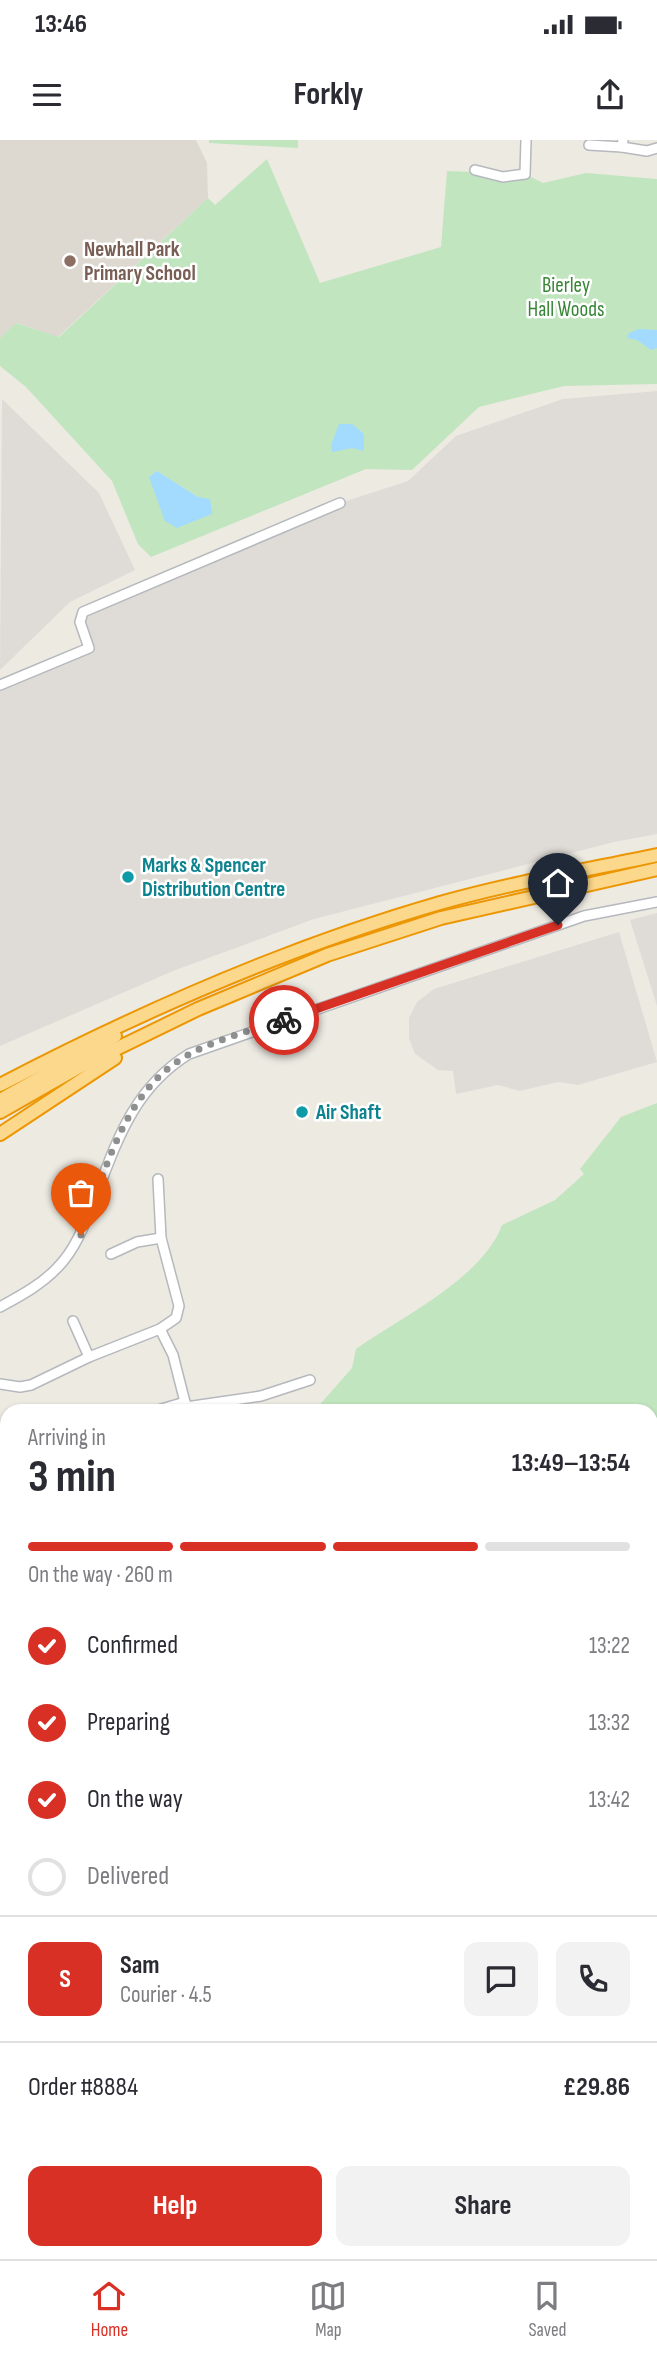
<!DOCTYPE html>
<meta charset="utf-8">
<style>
:root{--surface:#fff;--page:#f2f2f3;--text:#2b2b33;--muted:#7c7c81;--line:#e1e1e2;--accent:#d93025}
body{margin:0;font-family:"Sofia Sans Condensed",sans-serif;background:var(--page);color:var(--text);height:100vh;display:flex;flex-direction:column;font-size:26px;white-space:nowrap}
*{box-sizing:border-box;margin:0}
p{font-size:23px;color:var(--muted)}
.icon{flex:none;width:38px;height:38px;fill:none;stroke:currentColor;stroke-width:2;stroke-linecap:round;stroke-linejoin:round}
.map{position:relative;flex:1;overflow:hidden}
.panel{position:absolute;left:0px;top:1264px;width:658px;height:856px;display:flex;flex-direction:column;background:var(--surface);border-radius:21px 21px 0 0;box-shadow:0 2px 5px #0004}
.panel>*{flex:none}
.pin{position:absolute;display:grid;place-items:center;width:60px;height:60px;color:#fff;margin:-72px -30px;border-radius:50% 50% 50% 0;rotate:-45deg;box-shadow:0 0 7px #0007}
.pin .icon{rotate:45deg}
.courier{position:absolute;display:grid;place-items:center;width:70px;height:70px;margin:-35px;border:5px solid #d93025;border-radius:50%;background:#fff;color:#222;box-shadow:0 2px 9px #0007}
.head em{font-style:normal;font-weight:700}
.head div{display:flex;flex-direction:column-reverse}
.head{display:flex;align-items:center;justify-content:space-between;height:119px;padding:0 28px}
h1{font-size:46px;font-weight:700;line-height:52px}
.bar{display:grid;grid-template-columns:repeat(4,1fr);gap:10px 7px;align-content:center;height:84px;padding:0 28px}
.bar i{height:9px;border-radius:5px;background:var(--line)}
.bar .active{background:var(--accent)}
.bar p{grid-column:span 4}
.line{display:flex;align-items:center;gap:18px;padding:0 28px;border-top:2px solid var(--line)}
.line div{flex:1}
.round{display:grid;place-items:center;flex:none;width:74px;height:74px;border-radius:14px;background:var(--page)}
ol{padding:0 28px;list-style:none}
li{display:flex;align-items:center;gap:21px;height:77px}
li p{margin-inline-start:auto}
li .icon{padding:7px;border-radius:50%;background:var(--accent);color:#fff;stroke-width:4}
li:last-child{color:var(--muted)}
li i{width:38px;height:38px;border:4px solid var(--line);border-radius:50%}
.cta{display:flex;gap:14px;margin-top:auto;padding:14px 28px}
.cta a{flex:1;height:80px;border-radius:14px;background:var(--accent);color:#fff;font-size:28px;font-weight:700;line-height:80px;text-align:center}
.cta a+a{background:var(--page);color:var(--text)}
.status{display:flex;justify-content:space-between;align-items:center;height:49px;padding:0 35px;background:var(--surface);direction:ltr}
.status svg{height:19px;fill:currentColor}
header{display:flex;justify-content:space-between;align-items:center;height:91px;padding:0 28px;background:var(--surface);font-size:32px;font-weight:700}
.tabs{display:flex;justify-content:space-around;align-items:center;height:98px;border-top:2px solid var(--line);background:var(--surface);font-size:19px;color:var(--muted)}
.tabs a{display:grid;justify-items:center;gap:4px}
.tabs .active{color:var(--accent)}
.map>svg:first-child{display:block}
.industrial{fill:#dfdcd7}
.education{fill:#ddd9d0}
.green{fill:#c1e5bf;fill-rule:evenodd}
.water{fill:#a2dbfe}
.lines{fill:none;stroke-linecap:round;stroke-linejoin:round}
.minor-casing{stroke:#b5b8bd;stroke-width:12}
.major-casing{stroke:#efbd59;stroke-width:14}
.highway-casing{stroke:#ec9603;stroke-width:16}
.minor{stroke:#fff;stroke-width:9}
.major{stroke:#feeba7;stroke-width:10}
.highway{stroke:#fbd88b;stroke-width:12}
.done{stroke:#8e908f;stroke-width:7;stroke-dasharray:0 12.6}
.route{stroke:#d93025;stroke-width:9}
.education-dot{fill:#8d6e63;stroke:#fff;stroke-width:2.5}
.culture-dot{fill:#0f9aa8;stroke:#fff;stroke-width:2.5}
.labels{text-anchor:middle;stroke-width:5;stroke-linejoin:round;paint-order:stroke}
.education-label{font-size:21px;font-weight:bold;fill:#785e54;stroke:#fff;text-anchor:start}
.park-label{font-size:21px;fill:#378636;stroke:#fff}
.culture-label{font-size:21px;font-weight:bold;fill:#0d838f;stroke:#fff;text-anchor:start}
</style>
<div class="status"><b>13:46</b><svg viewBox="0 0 49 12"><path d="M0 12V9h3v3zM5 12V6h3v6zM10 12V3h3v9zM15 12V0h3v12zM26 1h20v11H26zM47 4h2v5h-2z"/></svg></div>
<header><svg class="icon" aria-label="menu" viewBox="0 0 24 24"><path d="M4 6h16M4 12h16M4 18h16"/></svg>Forkly<svg class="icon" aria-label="share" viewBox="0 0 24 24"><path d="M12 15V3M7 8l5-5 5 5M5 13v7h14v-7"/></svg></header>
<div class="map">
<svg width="657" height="2119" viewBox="0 0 657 2119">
<rect width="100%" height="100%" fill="#edeae2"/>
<!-- industrial -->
<g class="industrial">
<polygon points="657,251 657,694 614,702 314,779 173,831 0,906 0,551 90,513 80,482 83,472 340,363 408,341 456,296 563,259"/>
<polygon points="2,259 99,353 135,430 70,462 0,530"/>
<polygon points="657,773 657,866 630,780"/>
<polygon points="619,792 657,922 578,945 558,942 520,951 498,945 456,954 453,931 438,930 415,914 409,898 409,878 417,862 434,849"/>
</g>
<!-- education -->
<polygon class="education" points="0,0 196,0 207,23 208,58 58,197 17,183 0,198"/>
<!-- green -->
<g class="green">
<polygon points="209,0 298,0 298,8 209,3"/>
<path d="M267,19L320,143L441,107L447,31L525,34L543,43L586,33L657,39V244L564,246L479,267L412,330L366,329L151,417L138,404L112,341L26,247L0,226V198L16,183L59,197L208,58L215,65ZM157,331L198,357L149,337Z"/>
<path d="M657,963V1606L651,1614V1270H315L352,1228L356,1209C401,1177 483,1138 502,1085L555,1060L584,1034L580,1029L621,977Z"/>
<polygon points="0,1627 7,1637 7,1665 0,1655"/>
<polygon points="0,1703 7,1712 7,1988 0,1989"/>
<polygon points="31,2112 75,2112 76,2114 70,2119 25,2119"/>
</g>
<!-- water -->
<g class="water">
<polygon points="639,189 657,190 657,208 651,210 637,200 627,198 629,193"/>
<polygon points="339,284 352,284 364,294 364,311 352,308 332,312 331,305"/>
<polygon points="157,331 198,357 210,359 212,374 177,388 165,381 149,337"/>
</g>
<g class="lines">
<defs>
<g id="minor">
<polyline points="623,0 622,7 647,11 657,8"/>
<polyline points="589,5 622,7"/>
<polyline points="475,30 503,37 525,34 526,0"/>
<polyline points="0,545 89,508 80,482 83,472 340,363"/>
<polyline points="111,1114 137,1102 161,1098"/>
<path d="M0,1167C20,1156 41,1145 57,1128C75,1110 84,1086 93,1063C116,1004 132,949 189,914L584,776L657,762"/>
<polyline points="73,1181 89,1217"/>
<polyline points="160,1189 173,1215 187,1270"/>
<polyline points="0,1244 20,1247 31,1245 89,1217 160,1189 176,1178 179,1166 161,1098 158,1039"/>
<polyline points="186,1267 261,1256 310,1240"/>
<polyline points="158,1270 185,1262"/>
<polyline points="0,1344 7,1341"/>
<polyline points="0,1418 7,1416"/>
<polyline points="0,1503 7,1502"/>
<polyline points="0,1571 7,1581"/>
<polyline points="0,1623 7,1619"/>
<polyline points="651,1699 657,1692"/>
<polyline points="651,1891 657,1888"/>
<polyline points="651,1996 657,1993"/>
<polyline points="0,2078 2,2077"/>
<polyline points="390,2112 399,2119"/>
<polyline points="439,2112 448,2119"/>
<polyline points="119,2119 122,2112"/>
<polyline points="465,2119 469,2112"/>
</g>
<g id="major">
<polyline points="0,1998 7,1996"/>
<polyline points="0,2010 7,2008"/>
<polyline points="0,2021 7,2018"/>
<polyline points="576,2112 603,2119"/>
<polyline points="625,2112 651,2119"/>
<polyline points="163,2119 172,2112"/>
</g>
<g id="highway">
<path d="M0,945C140,872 287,807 440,763C511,743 585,730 657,715"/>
<polyline points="0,960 115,896"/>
<polyline points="0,972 79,927 198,869 327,815 441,778 657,729"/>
<polyline points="0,994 115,918"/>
<polyline points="0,1667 7,1677"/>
<polyline points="0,1686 7,1696"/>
<polyline points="305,2112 311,2119"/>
<polyline points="317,2112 322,2119"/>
</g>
</defs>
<!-- minor casing -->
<use href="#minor" class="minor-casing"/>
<!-- major casing -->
<use href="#major" class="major-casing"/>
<!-- highway casing -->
<use href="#highway" class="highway-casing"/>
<!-- minor -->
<use href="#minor" class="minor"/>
<!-- major -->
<use href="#major" class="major"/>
<!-- highway -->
<use href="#highway" class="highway"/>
</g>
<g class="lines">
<!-- done -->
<path class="done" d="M81,1095C106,1031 123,951 188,915C217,899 252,890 284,880"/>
<!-- route -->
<polyline class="route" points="284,880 558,785"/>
</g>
<!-- markers -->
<circle class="education-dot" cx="70" cy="121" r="7"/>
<g class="culture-dot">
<circle cx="128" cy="737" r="7"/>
<circle cx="302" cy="972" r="7"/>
</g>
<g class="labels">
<!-- education labels -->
<g class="education-label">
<text x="84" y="116">Newhall Park<tspan x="84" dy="24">Primary School</tspan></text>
</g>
<!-- park labels -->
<g class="park-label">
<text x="566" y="152">Bierley<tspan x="566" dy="24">Hall Woods</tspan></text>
</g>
<!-- culture labels -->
<g class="culture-label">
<text x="142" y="732">Marks &amp; Spencer<tspan x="142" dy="24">Distribution Centre</tspan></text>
<text x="316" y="979">Air Shaft</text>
</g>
</g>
</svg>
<div class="pin" style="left:81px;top:1095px;background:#ea580c"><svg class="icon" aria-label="bag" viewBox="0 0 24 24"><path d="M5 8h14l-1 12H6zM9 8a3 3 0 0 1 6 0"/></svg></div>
<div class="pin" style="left:558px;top:785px;background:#1f2937"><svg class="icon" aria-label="home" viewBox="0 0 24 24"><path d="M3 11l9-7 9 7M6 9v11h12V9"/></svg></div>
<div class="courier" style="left:284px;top:880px"><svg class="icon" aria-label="bike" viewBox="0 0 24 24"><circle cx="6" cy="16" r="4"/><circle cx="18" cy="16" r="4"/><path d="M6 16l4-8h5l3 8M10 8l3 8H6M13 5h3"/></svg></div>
<section class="panel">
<div class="head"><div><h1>3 min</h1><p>Arriving in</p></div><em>13:49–13:54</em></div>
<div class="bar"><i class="active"></i><i class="active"></i><i class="active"></i><i></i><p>On the way · 260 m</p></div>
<ol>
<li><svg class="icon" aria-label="check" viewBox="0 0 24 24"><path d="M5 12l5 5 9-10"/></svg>Confirmed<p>13:22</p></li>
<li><svg class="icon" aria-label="check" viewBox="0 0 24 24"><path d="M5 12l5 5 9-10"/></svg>Preparing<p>13:32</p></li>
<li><svg class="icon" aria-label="check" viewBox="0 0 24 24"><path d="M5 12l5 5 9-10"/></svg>On the way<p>13:42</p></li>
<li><i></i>Delivered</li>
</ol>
<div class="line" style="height:126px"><b class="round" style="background:var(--accent);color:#fff">S</b><div><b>Sam</b><p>Courier · 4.5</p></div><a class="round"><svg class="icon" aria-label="chat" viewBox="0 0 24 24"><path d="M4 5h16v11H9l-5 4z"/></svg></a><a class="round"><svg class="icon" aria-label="phone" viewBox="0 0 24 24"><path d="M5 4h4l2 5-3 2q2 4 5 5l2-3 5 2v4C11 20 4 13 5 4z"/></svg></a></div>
<div class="line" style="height:91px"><div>Order #8884</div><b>£29.86</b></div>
<div class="cta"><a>Help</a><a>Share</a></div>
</section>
</div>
<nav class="tabs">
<a class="active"><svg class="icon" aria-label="home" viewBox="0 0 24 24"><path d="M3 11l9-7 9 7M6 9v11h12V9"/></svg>Home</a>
<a><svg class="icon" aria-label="map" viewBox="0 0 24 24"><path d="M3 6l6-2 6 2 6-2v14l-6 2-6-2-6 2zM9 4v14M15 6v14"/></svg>Map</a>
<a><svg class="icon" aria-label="saved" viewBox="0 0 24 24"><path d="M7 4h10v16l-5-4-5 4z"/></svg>Saved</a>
</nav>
